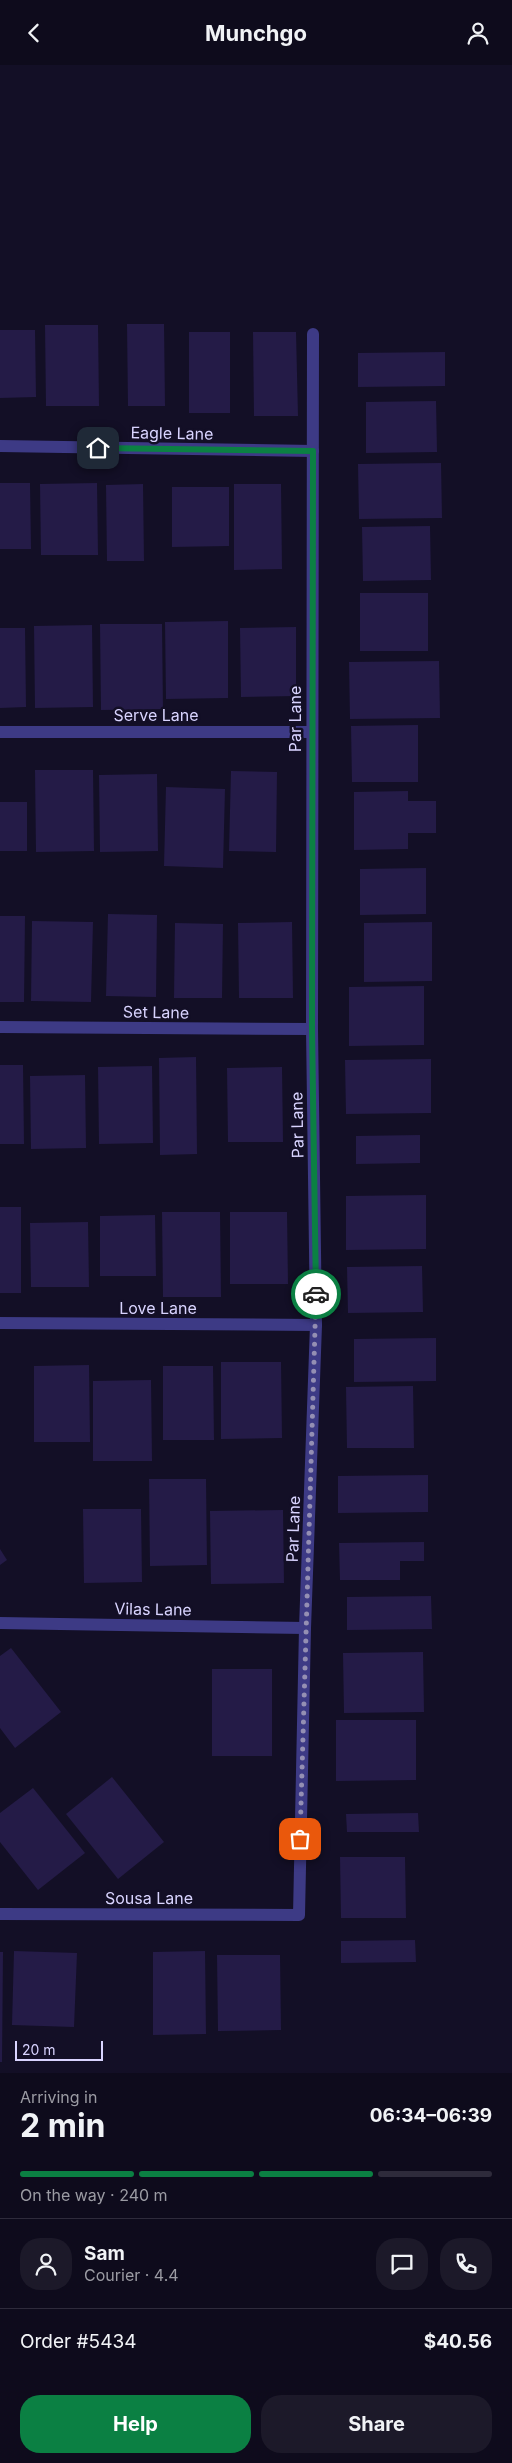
<!DOCTYPE html>
<meta charset="utf-8">
<style>
:root{--surface:#0e0b1c;--page:#1c1929;--text:#f1f3f6;--muted:#9b9ba3;--line:#2e2b3b;--accent:#0b8043}
body{margin:0;font-family:Inter,sans-serif;background:var(--page);color:var(--text);height:100vh;display:flex;flex-direction:column;font-size:19px;white-space:nowrap}
*{box-sizing:border-box;margin:0}
p{font-size:16px;color:var(--muted)}
.icon{flex:none;width:28px;height:28px;fill:none;stroke:currentColor;stroke-width:2;stroke-linecap:round;stroke-linejoin:round}
.map{position:relative;height:2008px;overflow:hidden}
.panel{display:flex;flex-direction:column;background:var(--surface);flex:1}
.panel>*{flex:none}
.scale{position:absolute;left:15px;bottom:12px;width:88px;box-sizing:border-box;padding-left:5px;border:2px solid #d9d4ff;border-top:0;font-size:14px;line-height:18px;white-space:nowrap;color:#d9d4ff;-webkit-text-stroke:4px #130f26;paint-order:stroke}
.pin{position:absolute;display:grid;place-items:center;width:42px;height:42px;color:#fff;margin:-21px;border-radius:10px;box-shadow:0 2px 8px #0006}
.courier{position:absolute;display:grid;place-items:center;width:50px;height:50px;margin:-25px;border:4px solid #0b8043;border-radius:50%;background:#fff;color:#222;box-shadow:0 1px 6px #0007}
.summary em{font-style:normal;font-weight:700}
.summary div{display:flex;flex-direction:column-reverse}
.summary{display:flex;align-items:center;justify-content:space-between;height:85px;padding:0 20px}
h1{font-size:32px;font-weight:700;line-height:38px}
.bar{display:grid;grid-template-columns:repeat(4,1fr);gap:8px 5px;align-content:center;height:60px;padding:0 20px}
.bar i{height:6px;border-radius:4px;background:var(--line)}
.bar .selected{background:var(--accent)}
.bar p{grid-column:span 4}
.line{display:flex;align-items:center;gap:12px;padding:0 20px;border-top:1px solid var(--line)}
.line div{flex:1}
.round{display:grid;place-items:center;flex:none;width:52px;height:52px;border-radius:20px;background:var(--page)}
.cta{display:flex;gap:10px;margin-top:auto;padding:10px 20px}
.cta a{flex:1;height:58px;border-radius:20px;background:var(--accent);color:#fff;font-size:20px;font-weight:700;line-height:58px;text-align:center}
.cta a+a{background:var(--page);color:var(--text)}
header{display:flex;justify-content:space-between;align-items:center;height:65px;padding:0 20px;background:var(--surface);font-size:22px;font-weight:700}
.map>svg:first-child{display:block}
.building{fill:#241b47}
.lines{fill:none;stroke-linecap:round;stroke-linejoin:round}
.street{stroke:#3d3a85;stroke-width:12}
.done{stroke:#948fb3;stroke-width:5;stroke-dasharray:0 9}
.route{stroke:#0b8043;stroke-width:6}
.labels{text-anchor:middle;stroke-width:5;stroke-linejoin:round;paint-order:stroke}
.street-label{font-size:16px;fill:#d9d4ff;stroke:#130f26}
</style>
<header><svg class="icon" aria-label="back" viewBox="0 0 24 24"><path d="M15 5l-7 7 7 7"/></svg>Munchgo<svg class="icon" aria-label="person" viewBox="0 0 24 24"><circle cx="12" cy="8" r="4"/><path d="M4 21q1-7 8-7t8 7"/></svg></header>
<div class="map">
<svg width="512" height="2008" viewBox="0 0 512 2008">
<rect width="100%" height="100%" fill="#130f26"/>
<!-- building -->
<g class="building">
<polygon points="127,259 164,259 165,341 128,341"/>
<polygon points="45,260 98,260 99,341 46,341"/>
<polygon points="0,265 35,265 36,332 0,333"/>
<rect x="189" y="267" width="41" height="81"/>
<polygon points="253,267 296,267 298,351 254,351"/>
<polygon points="445,287 445,321 358,322 358,288"/>
<polygon points="436,336 437,387 366,388 366,337"/>
<polygon points="441,398 442,453 359,454 358,399"/>
<polygon points="0,418 30,418 31,484 0,484"/>
<polygon points="97,418 98,490 41,490 40,419"/>
<polygon points="143,419 144,496 107,496 106,420"/>
<polygon points="234,419 281,419 282,504 234,505"/>
<polygon points="172,422 229,422 229,481 172,482"/>
<polygon points="430,461 431,515 363,516 362,462"/>
<rect x="360" y="528" width="68" height="58"/>
<polygon points="228,556 228,633 166,634 165,557"/>
<polygon points="100,559 162,559 163,644 101,645"/>
<polygon points="92,560 93,642 35,643 34,561"/>
<polygon points="296,562 296,631 241,632 240,563"/>
<polygon points="0,563 25,563 26,642 0,643"/>
<polygon points="439,596 440,653 350,654 349,597"/>
<polygon points="418,660 418,717 352,717 351,661"/>
<polygon points="35,705 93,705 94,786 36,787"/>
<polygon points="231,706 277,707 276,787 229,786"/>
<polygon points="157,709 158,786 100,787 99,710"/>
<polygon points="166,722 225,724 223,803 164,801"/>
<polygon points="408,726 408,736 436,736 436,768 408,768 408,784 354,785 354,727"/>
<rect x="0" y="737" width="27" height="49"/>
<polygon points="426,803 426,849 360,850 360,804"/>
<polygon points="108,849 157,850 156,932 106,931"/>
<polygon points="0,851 25,851 24,937 0,937"/>
<polygon points="32,856 93,857 91,937 31,936"/>
<polygon points="292,857 293,933 239,933 238,858"/>
<polygon points="432,857 432,916 364,917 364,858"/>
<polygon points="175,858 223,859 222,933 174,933"/>
<polygon points="424,921 424,980 349,981 349,922"/>
<polygon points="196,992 197,1089 160,1090 159,993"/>
<polygon points="431,994 431,1048 346,1049 345,995"/>
<polygon points="0,1000 23,1000 24,1079 0,1079"/>
<polygon points="152,1001 153,1078 99,1079 98,1002"/>
<polygon points="282,1002 283,1077 228,1077 227,1003"/>
<polygon points="85,1010 86,1083 31,1084 30,1011"/>
<polygon points="420,1070 420,1098 356,1099 356,1071"/>
<polygon points="426,1130 426,1184 346,1185 346,1131"/>
<rect x="0" y="1142" width="21" height="86"/>
<polygon points="162,1147 220,1147 221,1232 163,1232"/>
<polygon points="230,1147 287,1147 288,1219 230,1219"/>
<polygon points="155,1150 156,1211 100,1211 100,1151"/>
<polygon points="88,1157 89,1222 31,1222 30,1158"/>
<polygon points="422,1201 423,1247 348,1248 347,1202"/>
<polygon points="436,1273 436,1316 354,1317 354,1274"/>
<polygon points="221,1297 281,1297 282,1373 221,1374"/>
<polygon points="89,1300 90,1377 34,1377 34,1301"/>
<polygon points="163,1301 213,1301 214,1375 163,1375"/>
<polygon points="151,1315 152,1396 93,1396 93,1316"/>
<polygon points="413,1321 414,1383 347,1383 346,1322"/>
<polygon points="428,1410 428,1447 338,1448 338,1411"/>
<polygon points="149,1414 206,1414 207,1500 150,1501"/>
<polygon points="83,1444 141,1444 142,1517 84,1518"/>
<polygon points="283,1445 284,1518 211,1519 210,1446"/>
<polygon points="424,1477 424,1496 400,1496 400,1515 340,1515 339,1478"/>
<polygon points="0,1484 7,1495 0,1500"/>
<polygon points="431,1531 432,1564 347,1565 347,1532"/>
<polygon points="11,1583 61,1647 15,1683 0,1663 0,1591"/>
<polygon points="423,1587 424,1647 344,1648 343,1588"/>
<rect x="212" y="1604" width="60" height="87"/>
<polygon points="336,1655 416,1655 416,1715 336,1716"/>
<polygon points="112,1712 164,1777 118,1814 66,1749"/>
<polygon points="33,1723 85,1788 38,1825 0,1777 0,1748"/>
<polygon points="418,1748 419,1767 347,1767 346,1749"/>
<polygon points="340,1792 405,1792 406,1853 341,1853"/>
<polygon points="415,1875 416,1897 341,1898 341,1876"/>
<polygon points="14,1886 77,1888 74,1962 12,1960"/>
<polygon points="205,1886 206,1969 153,1970 153,1887"/>
<polygon points="0,1887 3,1887 2,1997 0,1997"/>
<polygon points="217,1890 280,1890 281,1965 218,1966"/>
</g>
<g class="lines">
<!-- street -->
<g class="street">
<polyline points="0,381 313,386"/>
<polyline points="0,667 311,667"/>
<polyline points="0,962 312,964"/>
<polyline points="0,1258 316,1260"/>
<polyline points="0,1558 305,1563"/>
<polyline points="0,1849 299,1850 305,1563 316,1260 312,964 313,269"/>
</g>
</g>
<g class="lines">
<!-- done -->
<polyline class="done" points="300,1774 316,1229"/>
<!-- route -->
<polyline class="route" points="98,383 313,386 312,964 316,1229"/>
</g>
<g class="labels">
<!-- street labels -->
<g class="street-label">
<text transform="translate(172 368) rotate(1)" y="6">Eagle Lane</text>
<text x="156" y="656">Serve Lane</text>
<text transform="translate(295 654) rotate(-90)" y="6">Par Lane</text>
<text transform="translate(156 947) rotate(1)" y="6">Set Lane</text>
<text transform="translate(297 1060) rotate(-91)" y="6">Par Lane</text>
<text x="158" y="1249">Love Lane</text>
<text transform="translate(293 1464) rotate(-88)" y="6">Par Lane</text>
<text transform="translate(153 1544) rotate(1)" y="6">Vilas Lane</text>
<text x="149" y="1839">Sousa Lane</text>
</g>
</g>
</svg>
<div class="scale">20 m</div>
<div class="pin" style="left:300px;top:1774px;background:#ea580c"><svg class="icon" aria-label="bag" viewBox="0 0 24 24"><path d="M5 8h14l-1 12H6zM9 8a3 3 0 0 1 6 0"/></svg></div>
<div class="pin" style="left:98px;top:383px;background:#1f2937"><svg class="icon" aria-label="home" viewBox="0 0 24 24"><path d="M3 11l9-7 9 7M6 9v11h12V9"/></svg></div>
<div class="courier" style="left:316px;top:1229px"><svg class="icon" aria-label="car" viewBox="0 0 24 24"><path d="M5 17H2v-5l4-1 3-4h7l3 4 3 1v5h-3M9 17h6M6 11h13"/><circle cx="7" cy="17" r="2"/><circle cx="17" cy="17" r="2"/></svg></div>
</div>
<section class="panel">
<div class="summary"><div><h1>2 min</h1><p>Arriving in</p></div><em>06:34–06:39</em></div>
<div class="bar"><i class="selected"></i><i class="selected"></i><i class="selected"></i><i></i><p>On the way · 240 m</p></div>
<div class="line" style="height:90px"><a class="round"><svg class="icon" aria-label="person" viewBox="0 0 24 24"><circle cx="12" cy="8" r="4"/><path d="M4 21q1-7 8-7t8 7"/></svg></a><div><b>Sam</b><p>Courier · 4.4</p></div><a class="round"><svg class="icon" aria-label="chat" viewBox="0 0 24 24"><path d="M4 5h16v11H9l-5 4z"/></svg></a><a class="round"><svg class="icon" aria-label="phone" viewBox="0 0 24 24"><path d="M5 4h4l2 5-3 2q2 4 5 5l2-3 5 2v4C11 20 4 13 5 4z"/></svg></a></div>
<div class="line" style="height:65px"><div>Order #5434</div><b>$40.56</b></div>
<div class="cta"><a>Help</a><a>Share</a></div>
</section>
